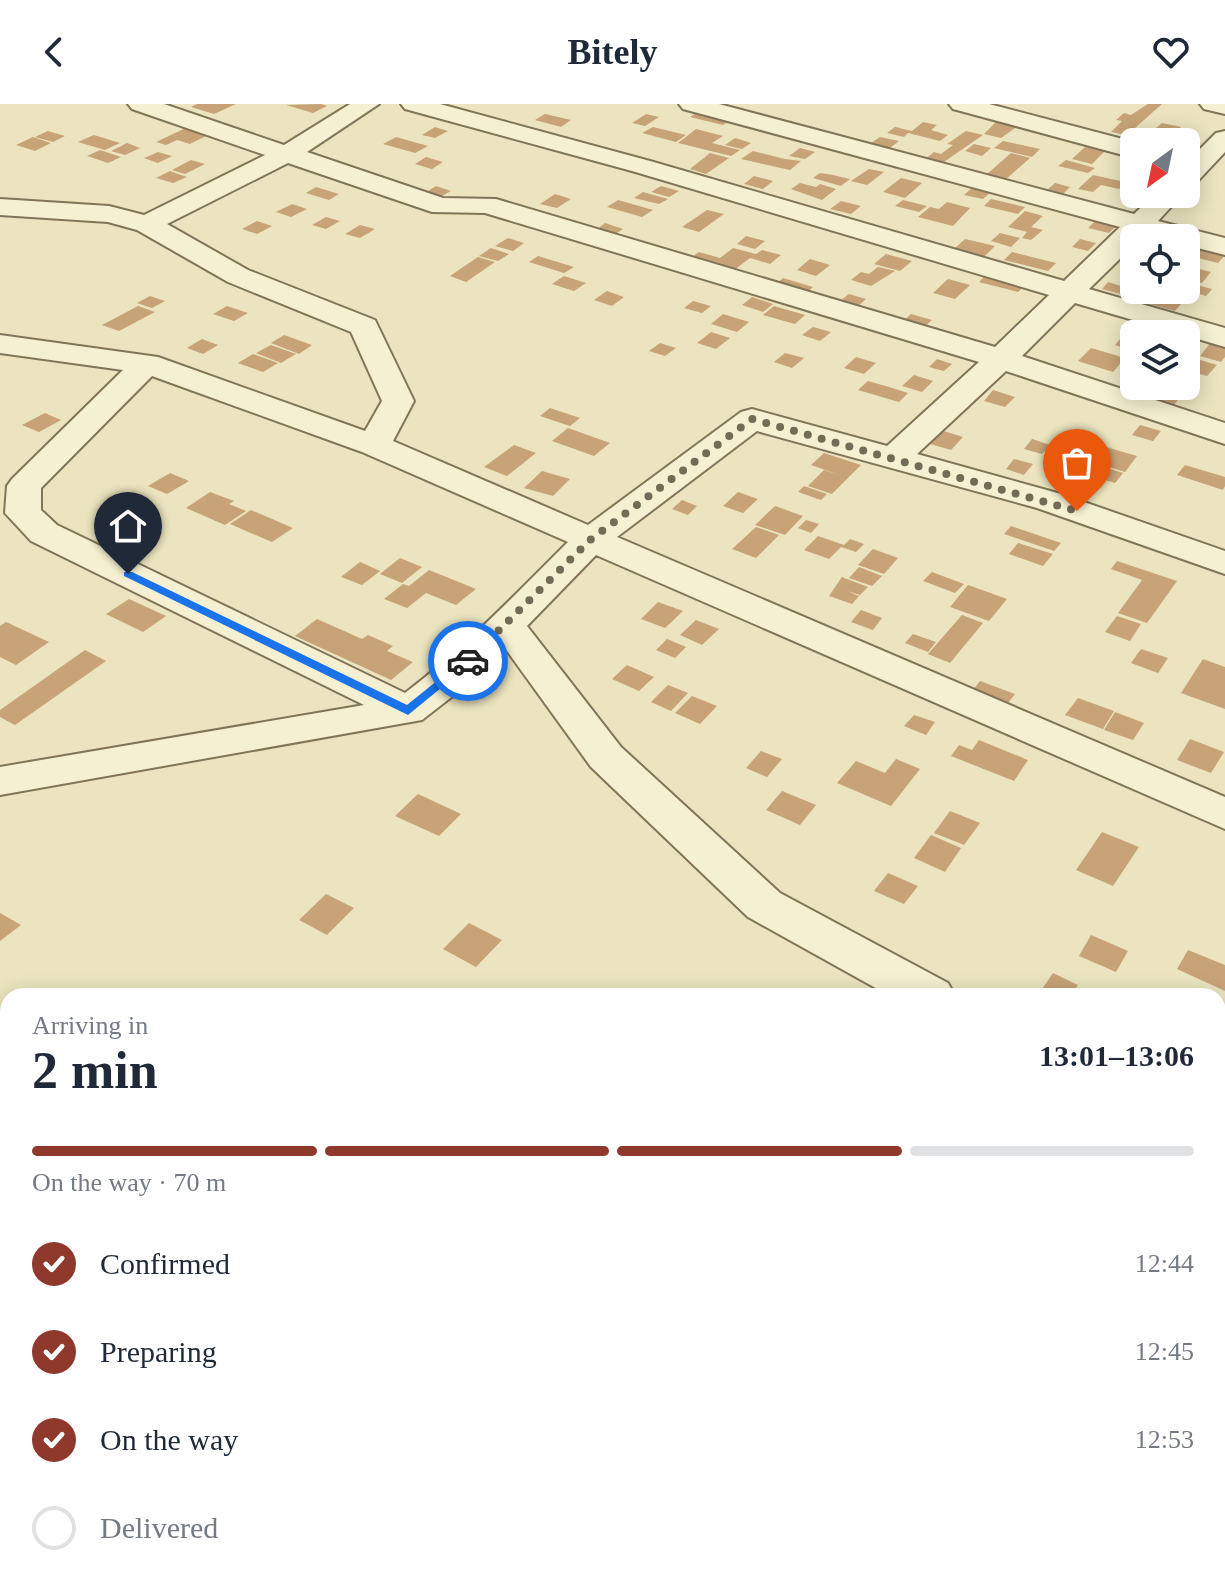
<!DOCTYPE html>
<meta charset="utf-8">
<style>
:root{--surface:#fff;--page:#f6f6f7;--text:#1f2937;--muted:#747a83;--line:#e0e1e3;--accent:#8e392c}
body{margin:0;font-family:"Times New Roman",serif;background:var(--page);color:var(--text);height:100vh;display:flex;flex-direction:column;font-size:30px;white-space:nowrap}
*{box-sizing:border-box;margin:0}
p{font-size:26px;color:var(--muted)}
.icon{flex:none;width:44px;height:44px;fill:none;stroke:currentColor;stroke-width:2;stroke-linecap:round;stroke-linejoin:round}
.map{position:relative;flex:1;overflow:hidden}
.sheet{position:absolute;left:0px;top:884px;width:1226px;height:602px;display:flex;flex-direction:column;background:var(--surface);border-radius:24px 24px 0 0;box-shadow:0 4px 20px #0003}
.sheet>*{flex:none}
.needle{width:52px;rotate:213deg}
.buttons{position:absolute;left:1120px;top:24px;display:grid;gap:16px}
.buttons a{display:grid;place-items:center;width:80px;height:80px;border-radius:12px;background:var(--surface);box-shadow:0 4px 20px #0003;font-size:40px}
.pin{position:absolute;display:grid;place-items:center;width:68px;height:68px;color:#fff;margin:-82px -34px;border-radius:50% 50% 50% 0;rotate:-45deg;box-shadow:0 0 8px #0007}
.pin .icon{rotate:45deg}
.courier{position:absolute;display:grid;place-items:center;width:80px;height:80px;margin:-40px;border:6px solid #1a73e8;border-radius:50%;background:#fff;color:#222;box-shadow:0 2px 10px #0007}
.headline em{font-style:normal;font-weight:600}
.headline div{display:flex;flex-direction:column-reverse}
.headline{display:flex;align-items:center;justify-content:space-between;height:136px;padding:0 32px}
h1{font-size:52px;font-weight:600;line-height:60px}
.bar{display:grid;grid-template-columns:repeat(4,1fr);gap:12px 8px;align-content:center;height:96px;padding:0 32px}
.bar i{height:10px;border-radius:6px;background:var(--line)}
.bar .on{background:var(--accent)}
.bar p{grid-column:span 4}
ol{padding:0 32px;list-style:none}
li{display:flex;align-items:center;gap:24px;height:88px}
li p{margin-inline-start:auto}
li .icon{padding:8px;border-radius:50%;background:var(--accent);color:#fff;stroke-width:4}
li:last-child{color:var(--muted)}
li i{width:44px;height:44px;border:4px solid var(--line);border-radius:50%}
header{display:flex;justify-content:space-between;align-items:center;height:104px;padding:0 32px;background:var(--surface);font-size:36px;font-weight:600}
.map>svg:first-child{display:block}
.building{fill:#c7a377}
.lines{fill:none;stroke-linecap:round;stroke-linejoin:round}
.minor-casing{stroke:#827459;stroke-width:4}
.minor{fill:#f6f0d2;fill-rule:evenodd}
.route{fill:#1a73e8}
.done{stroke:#736b55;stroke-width:8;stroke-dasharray:0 14.4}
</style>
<header><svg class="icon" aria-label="back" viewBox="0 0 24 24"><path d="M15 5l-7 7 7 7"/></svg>Bitely<svg class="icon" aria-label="heart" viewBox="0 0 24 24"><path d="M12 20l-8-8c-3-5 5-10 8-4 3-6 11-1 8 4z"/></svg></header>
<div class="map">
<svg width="1225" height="1485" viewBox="0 0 1225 1485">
<rect width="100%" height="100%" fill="#ebe4bf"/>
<!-- building -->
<g class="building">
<polygon points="197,0 236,0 214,10 191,3"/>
<polygon points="321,0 327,2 313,9 286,1"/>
<polygon points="1148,0 1162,0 1127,31 1111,28 1122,17 1116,16 1124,9 1131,11"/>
<polygon points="700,7 732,15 723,21 690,13"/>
<polygon points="545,10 571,16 561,23 535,16"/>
<polygon points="646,10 659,13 645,22 632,19"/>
<polygon points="997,17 1018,22 1001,34 984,30"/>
<polygon points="923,18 937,21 931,26 948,31 940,37 908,29 904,33 887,29 895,23 912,27"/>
<polygon points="1162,19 1181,23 1175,30 1155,25"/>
<polygon points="188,23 210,30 190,40 177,36 166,41 156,38"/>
<polygon points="435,23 448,27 435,34 422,31"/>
<polygon points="653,23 686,31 676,38 642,29"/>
<polygon points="696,25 723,32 712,39 740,46 731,52 678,39"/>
<polygon points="48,27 65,32 53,38 35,33"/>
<polygon points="966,27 983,31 941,60 924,56 934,48 941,50 953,41 947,40"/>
<polygon points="94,31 120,39 105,46 78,38"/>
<polygon points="33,33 51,39 35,47 16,41"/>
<polygon points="396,33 428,42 415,49 383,40"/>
<polygon points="880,33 899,37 890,44 871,39"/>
<polygon points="735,34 751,39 742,45 725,41"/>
<polygon points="1003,37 1040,45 1032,53 994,44"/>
<polygon points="127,39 140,44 125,51 111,47"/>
<polygon points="974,40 991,44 982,52 965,47"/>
<polygon points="1085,43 1105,47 1092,60 1072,55"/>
<polygon points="800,44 815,48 805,55 789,52"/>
<polygon points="100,46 121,53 108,59 87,52"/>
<polygon points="753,47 785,55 801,57 790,66 741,55"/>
<polygon points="158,48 172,52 158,59 144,54"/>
<polygon points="710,49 729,54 706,70 690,65"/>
<polygon points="1011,49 1030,54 1005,76 986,71"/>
<polygon points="426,53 443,58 432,65 415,60"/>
<polygon points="191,56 205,60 185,70 172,66"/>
<polygon points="1066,56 1095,64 1088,69 1058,62"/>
<polygon points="869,65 884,68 867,81 851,77"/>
<polygon points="170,67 187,73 173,79 156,74"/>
<polygon points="820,69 833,71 850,75 841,82 813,74"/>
<polygon points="1093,71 1125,78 1119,85 1101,81 1093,88 1078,85"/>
<polygon points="754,72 773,77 763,85 744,80"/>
<polygon points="901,74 922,79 905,94 883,88"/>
<polygon points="800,79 816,83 820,80 836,85 822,96 791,85"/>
<polygon points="1055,79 1070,83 1062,91 1046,87"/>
<polygon points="436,82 451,87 440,93 425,89"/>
<polygon points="661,82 679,87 669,93 651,88"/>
<polygon points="316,83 339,90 329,96 306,89"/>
<polygon points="972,84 991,88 983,95 964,91"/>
<polygon points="643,88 668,95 659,100 634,94"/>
<polygon points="555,90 571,95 557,104 540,100"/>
<polygon points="991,95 1025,103 1018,110 984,102"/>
<polygon points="618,96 653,106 642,113 607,103"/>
<polygon points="903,96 927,102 919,108 895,102"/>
<polygon points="841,97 861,102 851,110 830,105"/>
<polygon points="947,98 970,104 953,122 918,113 930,103 939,105"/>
<polygon points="292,100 307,105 291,113 276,108"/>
<polygon points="707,106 724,110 699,128 682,123"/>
<polygon points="1025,107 1043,112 1031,123 1043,126 1031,136 1022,134 1027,128 1008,123"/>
<polygon points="326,113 340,117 326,125 312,121"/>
<polygon points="1097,115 1118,120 1109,129 1088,124"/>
<polygon points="257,117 272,122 257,130 242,125"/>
<polygon points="605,119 623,125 612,132 595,127"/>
<polygon points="360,121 375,125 360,134 345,130"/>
<polygon points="1000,129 1020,134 1011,143 991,137"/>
<polygon points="746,132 765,137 755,145 737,140"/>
<polygon points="508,134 524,139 513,147 495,142"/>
<polygon points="965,135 995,142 984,153 954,145"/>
<polygon points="1080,135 1096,139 1088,147 1072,143"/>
<polygon points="1186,141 1225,151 1218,159 1186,151"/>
<polygon points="491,144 509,150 498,157 479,152"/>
<polygon points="733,144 756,150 762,146 781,151 770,160 750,154 733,167 690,154 699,148 720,154"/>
<polygon points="1012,148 1056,159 1048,167 1004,156"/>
<polygon points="886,150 912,157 900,167 874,160"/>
<polygon points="538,152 574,163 564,169 529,158"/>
<polygon points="478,153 495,158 466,178 450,172"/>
<polygon points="810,155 830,161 816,172 797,166"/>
<polygon points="878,163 895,167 871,182 851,176 861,168 869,170"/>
<polygon points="1195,164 1211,168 1202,179 1186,175"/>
<polygon points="989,168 1028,179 1018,188 979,178"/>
<polygon points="564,172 586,179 574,187 552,180"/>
<polygon points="783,174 813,183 805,190 775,181"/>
<polygon points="948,175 970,181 955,195 933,189"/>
<polygon points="1108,178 1134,186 1137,186 1131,193 1102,185"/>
<polygon points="1186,178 1212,185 1206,192 1191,188 1175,207 1131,195 1140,186 1164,192 1169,186 1186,186"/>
<polygon points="607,187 624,193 612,202 594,196"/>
<polygon points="849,190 866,195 854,206 836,200"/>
<polygon points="150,192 165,197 152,204 137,199"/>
<polygon points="752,193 773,200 763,208 742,201"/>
<polygon points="693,197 711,202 702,209 684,204"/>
<polygon points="138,202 155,208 119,227 102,221"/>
<polygon points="227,202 248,209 234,217 213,210"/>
<polygon points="774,202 805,211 795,220 763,211"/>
<polygon points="723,210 749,218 737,228 711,220"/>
<polygon points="911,210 932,216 922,225 901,219"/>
<polygon points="1140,215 1159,220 1150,230 1130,225"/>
<polygon points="813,223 831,228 820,237 802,231"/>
<polygon points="711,228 730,234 716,245 697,239"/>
<polygon points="284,231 312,241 299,250 271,239"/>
<polygon points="1122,233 1134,237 1134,247 1115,241"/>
<polygon points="202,235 218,241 203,250 187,244"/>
<polygon points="1211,238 1225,242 1225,253 1221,258 1200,252"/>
<polygon points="660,239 676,244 665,252 649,247"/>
<polygon points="271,241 296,250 281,259 256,249"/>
<polygon points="1091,244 1125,254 1113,268 1078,257"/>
<polygon points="785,249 804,254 792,264 774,258"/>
<polygon points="253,250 278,259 263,268 238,259"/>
<polygon points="856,253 876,259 864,270 844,264"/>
<polygon points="937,255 952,260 944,267 929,263"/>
<polygon points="1197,255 1217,261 1207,272 1188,267"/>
<polygon points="914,271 933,277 922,288 902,282"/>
<polygon points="868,277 889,283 908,289 899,298 858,286"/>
<polygon points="1150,282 1152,282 1182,291 1173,302 1141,292"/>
<polygon points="993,286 1015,293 1005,303 984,297"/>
<polygon points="550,304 580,314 570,322 540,312"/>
<polygon points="45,309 61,316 39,328 22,321"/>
<polygon points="1140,321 1161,327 1153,337 1132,331"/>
<polygon points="568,324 610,339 594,352 552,337"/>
<polygon points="940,326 963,333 951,346 927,339"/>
<polygon points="1032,335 1050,341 1042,350 1024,345"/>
<polygon points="1096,340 1137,352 1125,368 1084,355"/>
<polygon points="514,341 536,349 507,372 484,363"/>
<polygon points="824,349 861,361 832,390 808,382 824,366 845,373 811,361"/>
<polygon points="1014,355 1033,360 1024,371 1006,365"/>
<polygon points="1085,357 1123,369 1115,379 1077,368"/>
<polygon points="1185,361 1225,373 1225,382 1223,386 1177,371"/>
<polygon points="542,367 570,375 553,392 524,384"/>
<polygon points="170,369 189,377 167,390 148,382"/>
<polygon points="804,382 827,390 821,396 798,388"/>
<polygon points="210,388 234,397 229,400 246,407 225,421 186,404"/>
<polygon points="738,388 758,395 743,409 723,402"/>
<polygon points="682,396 697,402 688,411 672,405"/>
<polygon points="775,402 803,412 785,431 755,421"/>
<polygon points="251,406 293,424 272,438 230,420"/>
<polygon points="806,416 819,420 811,429 798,424"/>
<polygon points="1011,422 1061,439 1054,447 1004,430"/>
<polygon points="756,423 779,431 756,454 732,445"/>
<polygon points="818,432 844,441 850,435 864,440 856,448 841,443 829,455 804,446"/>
<polygon points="1018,439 1053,450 1043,462 1009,450"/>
<polygon points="873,445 898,454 884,470 858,461"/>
<polygon points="400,454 422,463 402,479 380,470"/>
<polygon points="1117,457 1177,477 1147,519 1118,509 1142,476 1111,465"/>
<polygon points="360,458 380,467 362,481 341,473"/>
<polygon points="859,463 882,472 872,482 849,474"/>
<polygon points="429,466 476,485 456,501 426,489 407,504 384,495 403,480 409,482"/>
<polygon points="932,468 964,480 955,489 923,477"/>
<polygon points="842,473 868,483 860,491 847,487 859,492 852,500 829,492"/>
<polygon points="968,481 1007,495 989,517 950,503"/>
<polygon points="129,495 166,512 143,528 106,510"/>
<polygon points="658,498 683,507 665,524 641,515"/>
<polygon points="861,506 882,514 873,526 851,518"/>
<polygon points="962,511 983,519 950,559 928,550"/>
<polygon points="1117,512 1141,520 1130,537 1105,528"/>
<polygon points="317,515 362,535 368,531 393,542 387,547 413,558 391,576 295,532"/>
<polygon points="696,516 719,525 702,541 680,531"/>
<polygon points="6,518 49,538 16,561 0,553 0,522"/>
<polygon points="913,530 936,538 928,548 905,539"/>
<polygon points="667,535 686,543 675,554 656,546"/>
<polygon points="1141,545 1168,554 1158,569 1131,559"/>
<polygon points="85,546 106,557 15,621 0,613 0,606"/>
<polygon points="1203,555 1225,563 1225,605 1181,589"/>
<polygon points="627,561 654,573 639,587 612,575"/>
<polygon points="980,577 1015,590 1008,599 973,586"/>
<polygon points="668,581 688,589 671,607 651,598"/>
<polygon points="692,592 717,602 700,620 675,609"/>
<polygon points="1078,594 1114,607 1103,625 1065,611"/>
<polygon points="1115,608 1144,619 1133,636 1104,626"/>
<polygon points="914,611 935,618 926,631 904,622"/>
<polygon points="1190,635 1224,648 1211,669 1177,656"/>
<polygon points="979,636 1028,656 1014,677 951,652 959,641 972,646"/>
<polygon points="761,647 782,655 767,673 746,664"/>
<polygon points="896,655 920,665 891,702 837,679 856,657 885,669"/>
<polygon points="782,687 816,701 800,721 766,706"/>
<polygon points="418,690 461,710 439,732 395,712"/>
<polygon points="950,707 980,719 964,741 934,729"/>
<polygon points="1102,728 1139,743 1113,782 1076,766"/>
<polygon points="931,731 961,744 945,768 914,754"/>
<polygon points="888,769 918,782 904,800 874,787"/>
<polygon points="326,790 354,804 327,831 299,816"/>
<polygon points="0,809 21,821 0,837"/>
<polygon points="469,819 502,836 476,863 443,845"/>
<polygon points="1091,831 1128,847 1116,868 1079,852"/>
<polygon points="1188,846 1225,861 1225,887 1177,865"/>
<polygon points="1053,869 1078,881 1071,892 1048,892 1040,888"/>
</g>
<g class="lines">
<defs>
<g id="minor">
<path d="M128,0H164L284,41L350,0H379L307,48L443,94L496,95L995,243L1049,191L632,67L405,5L401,0H440L650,57L1064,177L1120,123L683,5L679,0H719L1134,110L1155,90H1183L1158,117L1225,134V151L1186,141V134H1160L1145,130L1134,134V141L1089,185L1225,224V243L1075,199L1022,252L1225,319V340L1006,267L917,350L1061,390L1225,447V470L1037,404L757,327L617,433L1225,693V725L596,451L527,522L621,643L780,789L948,879L955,892H890L748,813L591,663L505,544L467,581L422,616L0,691V663L364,601L31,437L5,409L7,382L12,375L123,266L0,249V231L158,253L365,327L382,297L351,228L228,178L137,126L108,118L0,111V95L109,102L144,111L265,51L132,5ZM288,59L432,108L485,109L979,258L887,342L752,305L741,308L588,421L393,337L414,297L375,216L248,166L167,120ZM152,272L362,348L568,438C515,491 464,544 405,589L57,421L41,406V384Z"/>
<polygon points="949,0 989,0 1134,38 1134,54 953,5"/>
<polygon points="1200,0 1225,0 1225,10 1204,5"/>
<polygon points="1225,27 1225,48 1195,80 1186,82 1186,59 1216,29"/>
<polygon points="1225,916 1225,960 1218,963 1218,918"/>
<polygon points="1218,1046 1225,1048 1225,1096 1218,1094"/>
<polygon points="365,1478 438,1478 435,1485 362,1485"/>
</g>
</defs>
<!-- minor casing -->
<use href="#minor" class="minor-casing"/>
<!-- minor -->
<use href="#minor" class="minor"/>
</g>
<!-- route -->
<polygon class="route" points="124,468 132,468 407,601 464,555 474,557 408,611 124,472"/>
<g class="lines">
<!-- done -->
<polyline class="done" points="468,557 590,436 752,315 1077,407"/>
</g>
</svg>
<div class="buttons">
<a><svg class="needle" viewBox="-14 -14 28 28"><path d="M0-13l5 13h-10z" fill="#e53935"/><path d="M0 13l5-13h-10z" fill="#747a83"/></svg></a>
<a><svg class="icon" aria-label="locate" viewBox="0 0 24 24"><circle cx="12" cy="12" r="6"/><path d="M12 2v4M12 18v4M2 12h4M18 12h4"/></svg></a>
<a><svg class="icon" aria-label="layers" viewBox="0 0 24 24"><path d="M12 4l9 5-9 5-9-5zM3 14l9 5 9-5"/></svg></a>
</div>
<div class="pin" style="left:1077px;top:407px;background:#ea580c"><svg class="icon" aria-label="bag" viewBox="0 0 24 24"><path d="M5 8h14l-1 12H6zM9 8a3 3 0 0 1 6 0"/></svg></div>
<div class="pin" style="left:128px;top:470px;background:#1f2937"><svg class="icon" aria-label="home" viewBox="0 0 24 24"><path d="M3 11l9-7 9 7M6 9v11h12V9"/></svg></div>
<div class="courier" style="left:468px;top:557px"><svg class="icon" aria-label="car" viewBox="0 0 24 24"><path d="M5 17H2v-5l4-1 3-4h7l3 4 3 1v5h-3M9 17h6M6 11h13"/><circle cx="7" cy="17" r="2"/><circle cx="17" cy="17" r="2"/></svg></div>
<section class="sheet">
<div class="headline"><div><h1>2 min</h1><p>Arriving in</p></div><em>13:01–13:06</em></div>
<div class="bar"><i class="on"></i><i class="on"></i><i class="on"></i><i></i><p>On the way · 70 m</p></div>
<ol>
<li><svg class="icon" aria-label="check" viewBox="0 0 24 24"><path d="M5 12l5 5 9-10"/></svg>Confirmed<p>12:44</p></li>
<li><svg class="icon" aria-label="check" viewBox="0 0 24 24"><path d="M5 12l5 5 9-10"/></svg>Preparing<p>12:45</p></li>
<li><svg class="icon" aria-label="check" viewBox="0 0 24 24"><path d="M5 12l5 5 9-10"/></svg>On the way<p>12:53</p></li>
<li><i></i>Delivered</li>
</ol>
</section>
</div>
